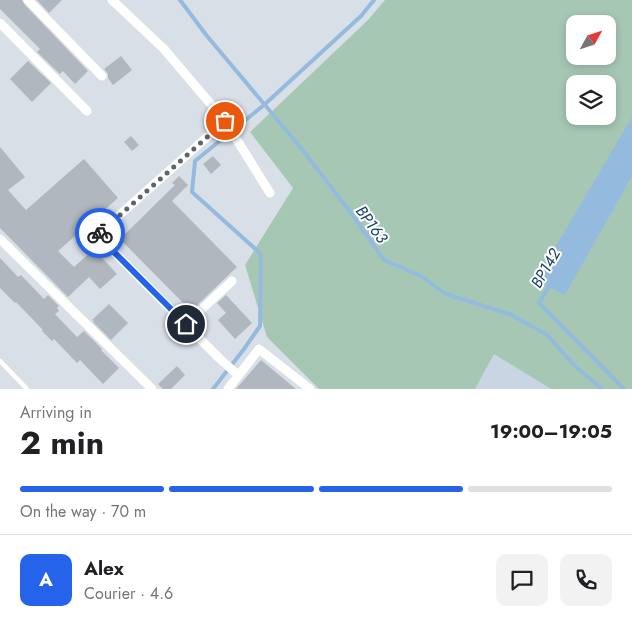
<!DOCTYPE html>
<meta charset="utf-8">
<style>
:root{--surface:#fff;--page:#f2f2f2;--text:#202124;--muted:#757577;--line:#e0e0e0;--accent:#2563eb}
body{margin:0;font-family:Jost,sans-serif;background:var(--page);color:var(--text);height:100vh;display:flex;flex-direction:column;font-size:19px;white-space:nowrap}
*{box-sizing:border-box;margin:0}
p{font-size:16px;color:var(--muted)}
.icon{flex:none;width:28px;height:28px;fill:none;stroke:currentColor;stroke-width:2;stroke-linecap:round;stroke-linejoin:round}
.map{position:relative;height:389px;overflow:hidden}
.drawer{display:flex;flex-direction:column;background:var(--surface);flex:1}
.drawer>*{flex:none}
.needle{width:32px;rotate:50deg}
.controls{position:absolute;left:566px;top:15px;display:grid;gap:10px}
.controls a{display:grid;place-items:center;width:50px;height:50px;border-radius:10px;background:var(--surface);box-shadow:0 2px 8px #0003;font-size:25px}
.pin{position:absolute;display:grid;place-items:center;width:42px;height:42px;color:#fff;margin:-21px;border:2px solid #fff;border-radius:50%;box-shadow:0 1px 5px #0007}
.courier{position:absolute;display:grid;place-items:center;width:50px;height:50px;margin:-25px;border:4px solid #2563eb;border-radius:50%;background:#fff;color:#222;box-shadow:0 1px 6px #0007}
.overview em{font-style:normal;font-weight:700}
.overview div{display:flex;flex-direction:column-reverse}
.overview{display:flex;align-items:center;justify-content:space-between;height:85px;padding:0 20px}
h1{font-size:32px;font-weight:700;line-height:38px}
.bar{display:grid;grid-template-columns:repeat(4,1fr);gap:8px 5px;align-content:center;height:60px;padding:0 20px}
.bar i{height:6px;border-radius:4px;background:var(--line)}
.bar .active{background:var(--accent)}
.bar p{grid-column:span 4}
.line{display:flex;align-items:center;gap:12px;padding:0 20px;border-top:1px solid var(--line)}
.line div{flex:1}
.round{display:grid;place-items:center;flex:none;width:52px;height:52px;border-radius:10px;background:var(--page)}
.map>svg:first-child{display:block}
.built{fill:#cad5e3}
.green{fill:#a7c7b5;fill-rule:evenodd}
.water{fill:#94bbde}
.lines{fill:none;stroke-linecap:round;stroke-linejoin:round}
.stream{stroke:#94bbde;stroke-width:4}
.building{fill:#b1b7be}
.lane{stroke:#fff;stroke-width:4.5}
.street{stroke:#fff;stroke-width:9}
.done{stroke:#606468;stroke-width:5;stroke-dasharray:0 9}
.route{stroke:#2563eb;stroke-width:6}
.labels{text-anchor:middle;stroke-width:4;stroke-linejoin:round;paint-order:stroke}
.water-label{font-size:16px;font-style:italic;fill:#144163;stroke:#fff}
</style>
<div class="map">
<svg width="632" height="389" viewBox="0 0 632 389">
<rect width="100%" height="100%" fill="#d9dfe7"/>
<!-- built -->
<polygon class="built" points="494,353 551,389 475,389"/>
<!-- green -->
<path class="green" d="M385,0H632V389H551L494,354L475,389H319L267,337L245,265L293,188L250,132L368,20ZM575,24H608V56H575ZM575,84H608V116H575Z"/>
<!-- water -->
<polygon class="water" points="632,117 632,176 565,295 536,280"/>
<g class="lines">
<!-- stream -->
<g class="stream">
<polyline points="180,0 207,36 301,148 354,217 384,260 421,276 446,294 512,315 547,335 575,366 602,389"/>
<polyline points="551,283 539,303 624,389"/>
<polyline points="213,389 244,349 260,326 261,254 192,192 195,161 264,105 361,16 374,0"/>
</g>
</g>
<!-- building -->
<g class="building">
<polygon points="0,0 22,0 24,4 88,71 75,84 63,71 60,74 37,52 40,49 0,9"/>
<polygon points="37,0 62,0 49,13"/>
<polygon points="121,56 132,70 113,85 108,78 108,74 104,69"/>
<polygon points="28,61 51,83 32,102 10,79"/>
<polygon points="131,136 139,145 132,151 124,142"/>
<polygon points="0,147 25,177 8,190 26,210 84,159 118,198 58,251 74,267 94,249 117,274 100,289 89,277 68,297 0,228"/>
<polygon points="213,156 221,165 211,174 203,164"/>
<polygon points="179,176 188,185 172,201 237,267 191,311 120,239 175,185 172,183"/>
<polygon points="0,258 18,277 21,275 44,299 48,295 59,306 57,308 59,311 55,314 77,337 84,331 102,349 101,350 119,368 103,384 80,360 77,363 54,339 52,341 42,331 43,330 16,302 15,303 0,288"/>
<polygon points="226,295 252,323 235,339 218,320 226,313 217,303"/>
<polygon points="109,304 128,323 111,340 93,322 94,321 92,320"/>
<polygon points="261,360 296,389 236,389"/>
<polygon points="177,366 185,375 171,389 163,389 158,384"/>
</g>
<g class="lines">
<!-- lane -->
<polyline class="lane" points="0,361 27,389"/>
<!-- street -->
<g class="street">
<polyline points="28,0 102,76"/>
<polyline points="112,0 164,49 225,121 270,193"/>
<polyline points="0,23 87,111"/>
<polyline points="225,121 97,235 219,358 238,375"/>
<polyline points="0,239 152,389"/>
<polyline points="186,324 232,281"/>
<polyline points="228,389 259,349 310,389"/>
</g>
</g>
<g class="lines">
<!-- done -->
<polyline class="done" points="100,233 225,121"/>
<!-- route -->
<polyline class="route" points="100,233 97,235 186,324"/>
</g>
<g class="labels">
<!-- water labels -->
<g class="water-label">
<text transform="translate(372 224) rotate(54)" y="6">BP163</text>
<text transform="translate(545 268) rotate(-60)" y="6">BP142</text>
</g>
</g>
</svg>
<div class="controls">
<a><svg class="needle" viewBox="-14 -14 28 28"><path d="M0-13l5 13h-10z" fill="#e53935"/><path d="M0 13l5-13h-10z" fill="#757577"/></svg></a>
<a><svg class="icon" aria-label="layers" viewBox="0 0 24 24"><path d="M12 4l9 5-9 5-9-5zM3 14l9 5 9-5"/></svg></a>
</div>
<div class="pin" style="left:225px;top:121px;background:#ea580c"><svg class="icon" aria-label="bag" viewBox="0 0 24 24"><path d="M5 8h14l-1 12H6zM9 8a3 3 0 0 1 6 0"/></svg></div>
<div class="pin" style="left:186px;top:324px;background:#1f2937"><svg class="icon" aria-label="home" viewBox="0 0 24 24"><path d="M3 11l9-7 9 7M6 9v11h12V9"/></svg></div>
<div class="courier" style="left:100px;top:233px"><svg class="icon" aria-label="bike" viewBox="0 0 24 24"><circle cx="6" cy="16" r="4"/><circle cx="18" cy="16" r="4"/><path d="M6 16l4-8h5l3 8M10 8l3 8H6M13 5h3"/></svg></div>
</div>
<section class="drawer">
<div class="overview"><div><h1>2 min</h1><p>Arriving in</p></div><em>19:00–19:05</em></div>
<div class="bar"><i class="active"></i><i class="active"></i><i class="active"></i><i></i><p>On the way · 70 m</p></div>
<div class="line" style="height:90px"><b class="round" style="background:var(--accent);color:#fff">A</b><div><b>Alex</b><p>Courier · 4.6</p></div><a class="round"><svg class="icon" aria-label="chat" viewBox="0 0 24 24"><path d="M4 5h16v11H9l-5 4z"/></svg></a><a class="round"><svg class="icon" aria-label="phone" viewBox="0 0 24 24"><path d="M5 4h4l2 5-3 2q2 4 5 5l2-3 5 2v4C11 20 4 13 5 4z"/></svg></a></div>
</section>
